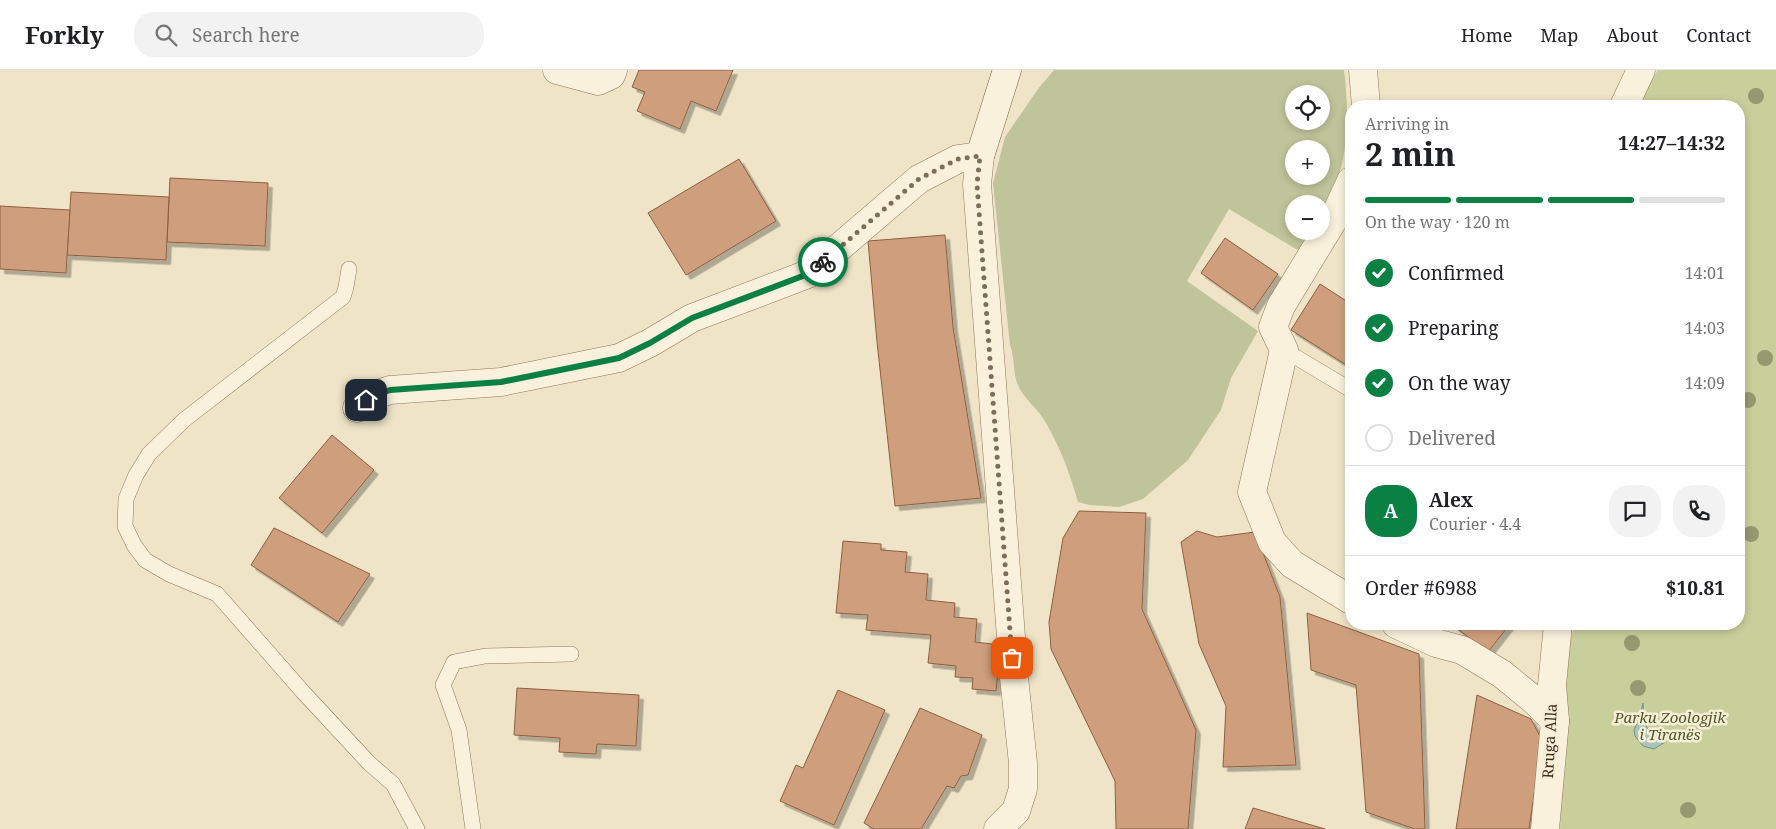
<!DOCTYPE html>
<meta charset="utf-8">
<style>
:root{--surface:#fff;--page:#f2f2f2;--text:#202124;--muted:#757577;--line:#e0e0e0;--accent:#0b8043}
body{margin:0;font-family:"Noto Serif",serif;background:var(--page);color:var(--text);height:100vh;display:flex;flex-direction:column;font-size:19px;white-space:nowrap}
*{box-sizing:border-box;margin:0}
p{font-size:16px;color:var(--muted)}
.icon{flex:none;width:28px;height:28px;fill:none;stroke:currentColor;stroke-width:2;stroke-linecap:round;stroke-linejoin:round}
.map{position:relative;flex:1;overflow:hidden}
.sheet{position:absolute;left:1345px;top:30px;width:400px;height:530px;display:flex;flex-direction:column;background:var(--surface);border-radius:20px;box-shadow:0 2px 8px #0003}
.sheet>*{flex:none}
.tools{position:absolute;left:1285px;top:15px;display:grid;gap:10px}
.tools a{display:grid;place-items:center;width:45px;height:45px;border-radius:50%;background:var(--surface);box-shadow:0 2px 8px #0003;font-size:25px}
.pin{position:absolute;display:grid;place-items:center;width:42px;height:42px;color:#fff;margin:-21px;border-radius:10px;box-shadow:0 2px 8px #0006}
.courier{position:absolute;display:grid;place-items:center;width:50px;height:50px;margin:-25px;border:4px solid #0b8043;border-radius:50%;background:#fff;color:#222;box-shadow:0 1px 6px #0007}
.head em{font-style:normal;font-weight:700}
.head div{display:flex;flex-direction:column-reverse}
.head{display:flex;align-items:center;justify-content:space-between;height:85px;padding:0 20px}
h1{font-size:32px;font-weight:700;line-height:38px}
.bar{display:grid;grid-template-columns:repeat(4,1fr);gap:8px 5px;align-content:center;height:60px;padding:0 20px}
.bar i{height:6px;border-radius:4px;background:var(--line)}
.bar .active{background:var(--accent)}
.bar p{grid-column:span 4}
.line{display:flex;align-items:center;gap:12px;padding:0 20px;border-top:1px solid var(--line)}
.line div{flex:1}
.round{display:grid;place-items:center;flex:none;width:52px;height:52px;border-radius:20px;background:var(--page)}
ol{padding:0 20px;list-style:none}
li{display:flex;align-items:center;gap:15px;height:55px}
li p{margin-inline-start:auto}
li .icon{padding:5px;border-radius:50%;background:var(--accent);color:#fff;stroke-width:4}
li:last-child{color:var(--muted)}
li i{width:28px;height:28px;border:2px solid var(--line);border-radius:50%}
header{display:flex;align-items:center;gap:30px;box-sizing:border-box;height:70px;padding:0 25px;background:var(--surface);border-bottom:1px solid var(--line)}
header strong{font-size:24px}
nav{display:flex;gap:28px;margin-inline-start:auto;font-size:18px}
.search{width:350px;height:45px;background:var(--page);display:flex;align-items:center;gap:12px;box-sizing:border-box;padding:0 18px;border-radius:20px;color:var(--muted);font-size:19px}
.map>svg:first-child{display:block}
.green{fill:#c9cf9b}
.cemetery{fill:#bfc49a;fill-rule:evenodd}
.water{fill:#a9c4bc;stroke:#6f938a}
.building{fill:#cf9f7d;stroke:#8d5f41;filter:url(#shadow)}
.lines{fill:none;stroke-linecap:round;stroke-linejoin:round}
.lane-casing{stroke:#8d765c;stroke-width:16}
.street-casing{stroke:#8d765c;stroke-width:29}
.secondary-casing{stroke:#6f573f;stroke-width:29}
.lane{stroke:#faf1dc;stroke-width:15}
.street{stroke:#faf1dc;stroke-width:28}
.secondary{stroke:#faf1dc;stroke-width:28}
.tree{fill:#96986f}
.done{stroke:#7c6e5b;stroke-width:5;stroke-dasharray:0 9}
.route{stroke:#0b8043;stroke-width:6}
.labels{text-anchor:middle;stroke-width:5;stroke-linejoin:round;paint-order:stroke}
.park-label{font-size:15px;font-style:italic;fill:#4d5a26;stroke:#f7eed8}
.street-label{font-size:15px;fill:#3d2e20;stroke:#f7eed8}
</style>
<header>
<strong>Forkly</strong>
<div class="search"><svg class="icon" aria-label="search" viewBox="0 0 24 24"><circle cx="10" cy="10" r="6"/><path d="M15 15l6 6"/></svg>Search here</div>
<nav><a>Home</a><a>Map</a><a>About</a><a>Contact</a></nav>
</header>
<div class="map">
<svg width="1776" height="759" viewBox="0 0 1776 759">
<defs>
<filter id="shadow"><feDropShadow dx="4.5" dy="4.5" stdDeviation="0" flood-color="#0004"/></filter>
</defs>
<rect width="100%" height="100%" fill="#f0e4c8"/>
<!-- green -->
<path class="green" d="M1658,0H1776V759H1560C1563,692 1560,620 1574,554H1739V36H1635Z"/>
<!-- cemetery -->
<path class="cemetery" d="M1054,0H1344C1348,32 1349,66 1341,98C1337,111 1327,130 1321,145V134H1294V161H1314L1301,182L1229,139L1187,211L1258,261L1231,308L1221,340L1188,390L1143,429L1119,437L1090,435L1078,432C1070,404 1061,379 1046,353C1038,338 1023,329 1017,313C1013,301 1015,289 1010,275L993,113L1005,67L1038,19ZM1294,24H1321V51H1294ZM1294,79H1321V106H1294Z"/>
<!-- water -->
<polygon class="water" points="1643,633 1644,652 1648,659 1665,672 1654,679 1643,676 1635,666 1634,660 1640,647"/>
<!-- building -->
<g class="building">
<polygon points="639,0 733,0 716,41 691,31 680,59 637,41 645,22 632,17"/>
<polygon points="739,89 776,151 686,205 648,143"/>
<polygon points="170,108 268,113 265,176 167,172"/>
<polygon points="71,122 169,127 166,190 67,185"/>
<polygon points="0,136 70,140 66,203 0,199"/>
<polygon points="945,165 953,257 981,428 895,436 877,272 868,171"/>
<polygon points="1225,168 1278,204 1253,240 1201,203"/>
<polygon points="1320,214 1351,234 1351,298 1291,260"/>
<polygon points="332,365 374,400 322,463 279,428"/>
<polygon points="1079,441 1146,443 1142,539 1196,660 1188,759 1116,759 1115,711 1051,579 1049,552 1063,468"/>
<polygon points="274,458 370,504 338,552 251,495"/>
<polygon points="1197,461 1217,467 1255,462 1280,527 1296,695 1223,697 1226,636 1199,574 1181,472"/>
<polygon points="843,471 881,474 881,480 907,482 905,502 928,504 926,530 955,533 954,547 977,549 975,572 1001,575 996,621 972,619 973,608 955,607 956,596 928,593 931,565 866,560 868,545 836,543"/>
<polygon points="1307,543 1419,584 1425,759 1415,759 1366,742 1356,615 1311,600"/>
<polygon points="1451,554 1510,554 1488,582"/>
<polygon points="517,618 639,625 636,676 597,674 596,684 559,682 560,668 514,665"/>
<polygon points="838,620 885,640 834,755 780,731 796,695 803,698"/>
<polygon points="1477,625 1531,649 1542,670 1529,759 1456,759"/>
<polygon points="920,638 982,665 968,705 961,706 954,718 947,716 921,759 874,759 864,753"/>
<polygon points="1253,738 1325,759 1245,759"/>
</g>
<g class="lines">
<defs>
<g id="lane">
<polyline points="349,199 346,217 343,227 184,350 149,384 136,405 126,429 125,456 134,475 145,490 169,504 217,524 303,622 369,693 393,714 417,759"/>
<polyline points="1284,280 1351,320"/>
<polyline points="473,759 459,660 443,615 454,592 485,586 571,584"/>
</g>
<g id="street">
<polyline points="557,0 598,11 611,5 613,0"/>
<polyline points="1363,0 1366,36"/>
<polyline points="1624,36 1641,0"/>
<polyline points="1351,111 1332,152 1281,236 1273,257 1284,280 1252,422 1272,472 1292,494 1351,530"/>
<polyline points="357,338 375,325 390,320 501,312 619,288 650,273 692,248 808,204 919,109 958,89 980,86 977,114 984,206 1014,607 1023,693 1023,719 1016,741 998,759"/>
<polyline points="1396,554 1436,573 1462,580 1502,604 1535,631 1555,651"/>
<polyline points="1545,759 1555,651 1552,615 1558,554"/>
</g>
<polyline id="secondary" points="980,86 1007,0"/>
</defs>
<!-- lane casing -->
<use href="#lane" class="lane-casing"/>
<!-- street casing -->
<use href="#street" class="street-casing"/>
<!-- secondary casing -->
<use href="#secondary" class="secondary-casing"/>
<!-- lane -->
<use href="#lane" class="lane"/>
<!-- street -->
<use href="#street" class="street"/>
<!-- secondary -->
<use href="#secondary" class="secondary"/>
</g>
<!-- trees -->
<g class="tree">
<circle cx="1756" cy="26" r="8"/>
<circle cx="1765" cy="288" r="8"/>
<circle cx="1748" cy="330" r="8"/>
<circle cx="1751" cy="464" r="8"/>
<circle cx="1632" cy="573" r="8"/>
<circle cx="1638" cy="618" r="8"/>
<circle cx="1688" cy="740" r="8"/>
</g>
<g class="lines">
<!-- done -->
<polyline class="done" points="823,192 919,109 958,89 980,86 977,114 1012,588"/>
<!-- route -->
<polyline class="route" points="366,330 375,325 390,320 501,312 619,288 650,273 692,248 808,204 823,192"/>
</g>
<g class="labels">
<!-- park labels -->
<g class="park-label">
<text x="1670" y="653">Parku Zoologjik<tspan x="1670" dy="17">i Tiranës</tspan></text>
</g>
<!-- street labels -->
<g class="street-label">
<text transform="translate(1550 671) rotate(-87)" y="5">Rruga Alla</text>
</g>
</g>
</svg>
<div class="tools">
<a><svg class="icon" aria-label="locate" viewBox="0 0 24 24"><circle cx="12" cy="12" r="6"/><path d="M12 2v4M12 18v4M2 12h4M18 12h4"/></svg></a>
<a>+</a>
<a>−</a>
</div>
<div class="pin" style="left:1012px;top:588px;background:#ea580c"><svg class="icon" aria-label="bag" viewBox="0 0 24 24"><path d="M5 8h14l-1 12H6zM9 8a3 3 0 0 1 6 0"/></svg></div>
<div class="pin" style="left:366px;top:330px;background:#1f2937"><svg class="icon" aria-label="home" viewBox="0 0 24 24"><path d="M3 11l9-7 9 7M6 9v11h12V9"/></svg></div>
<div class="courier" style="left:823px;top:192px"><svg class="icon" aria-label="bike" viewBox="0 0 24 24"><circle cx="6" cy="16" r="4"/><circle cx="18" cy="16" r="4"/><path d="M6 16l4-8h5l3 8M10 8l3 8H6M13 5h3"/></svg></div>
<section class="sheet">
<div class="head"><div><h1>2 min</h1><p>Arriving in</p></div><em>14:27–14:32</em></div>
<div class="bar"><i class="active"></i><i class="active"></i><i class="active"></i><i></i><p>On the way · 120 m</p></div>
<ol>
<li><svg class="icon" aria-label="check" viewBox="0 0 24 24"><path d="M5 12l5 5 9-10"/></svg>Confirmed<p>14:01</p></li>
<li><svg class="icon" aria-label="check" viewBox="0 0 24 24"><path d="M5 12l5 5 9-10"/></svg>Preparing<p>14:03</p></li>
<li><svg class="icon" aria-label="check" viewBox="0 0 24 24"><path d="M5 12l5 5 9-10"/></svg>On the way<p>14:09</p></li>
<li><i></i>Delivered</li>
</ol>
<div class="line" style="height:90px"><b class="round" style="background:var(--accent);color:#fff">A</b><div><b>Alex</b><p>Courier · 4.4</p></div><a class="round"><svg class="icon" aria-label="chat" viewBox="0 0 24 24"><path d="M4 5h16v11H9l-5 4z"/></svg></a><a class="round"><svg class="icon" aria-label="phone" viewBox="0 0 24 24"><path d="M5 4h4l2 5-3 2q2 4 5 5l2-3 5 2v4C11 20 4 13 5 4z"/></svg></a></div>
<div class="line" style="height:65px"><div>Order #6988</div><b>$10.81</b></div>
</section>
</div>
